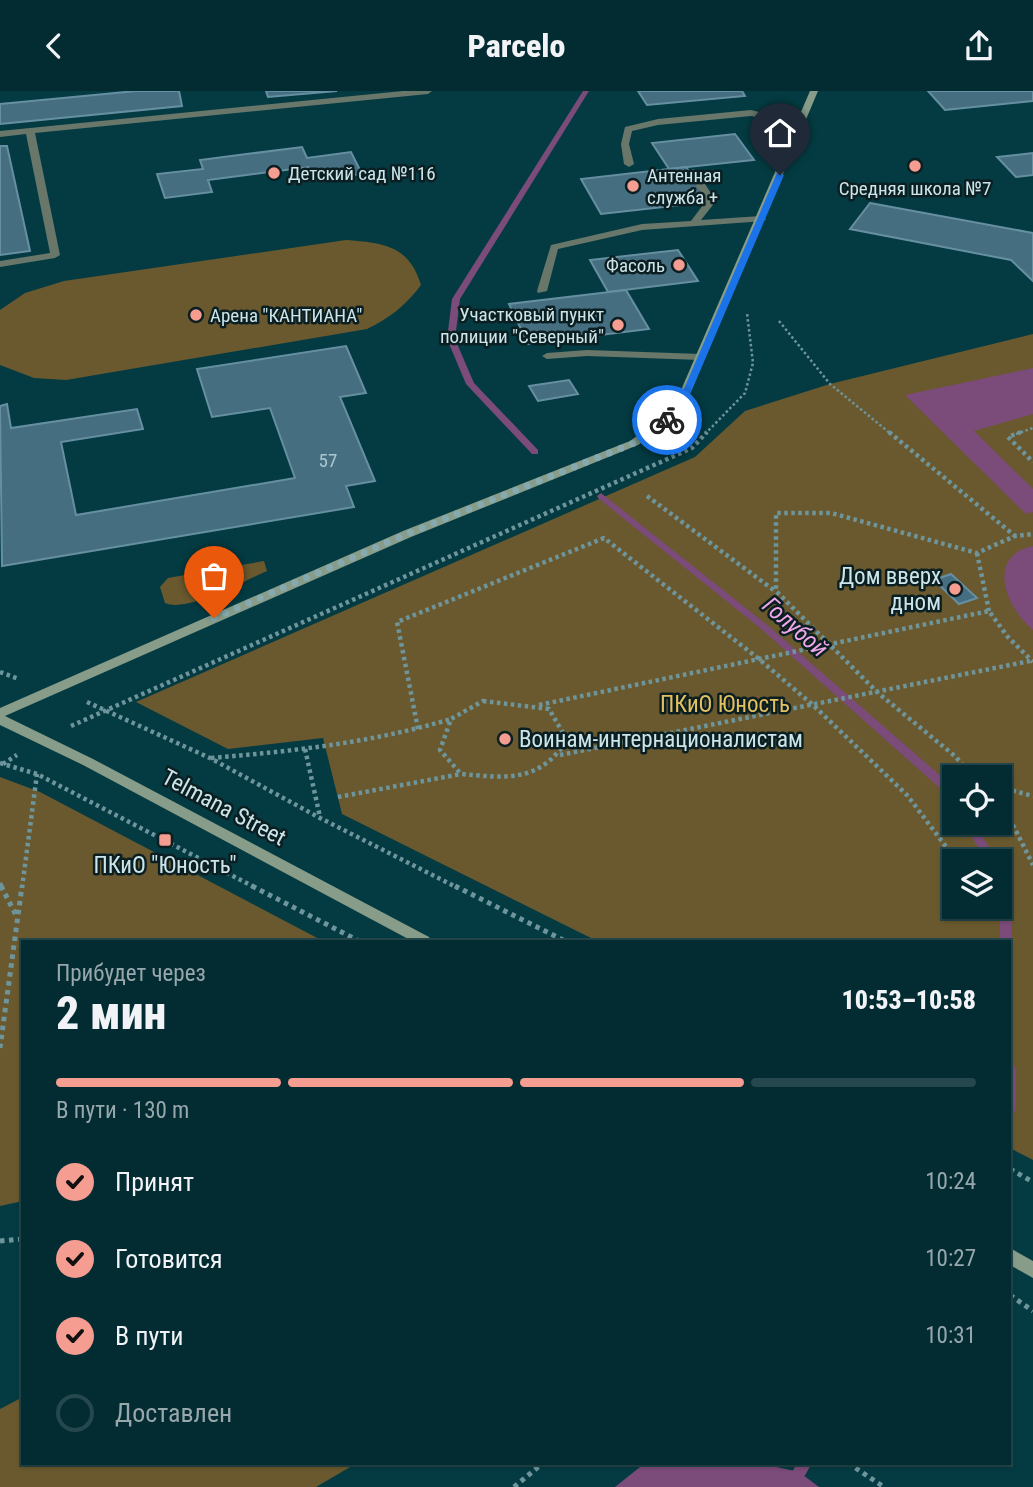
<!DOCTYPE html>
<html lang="ru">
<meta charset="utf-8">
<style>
:root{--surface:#032c32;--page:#11383e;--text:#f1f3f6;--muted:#97a7ac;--line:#24484d;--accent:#f59d90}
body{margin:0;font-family:"Roboto Condensed",sans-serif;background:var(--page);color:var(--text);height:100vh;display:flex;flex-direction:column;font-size:26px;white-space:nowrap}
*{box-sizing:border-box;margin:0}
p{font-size:23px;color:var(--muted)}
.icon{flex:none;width:38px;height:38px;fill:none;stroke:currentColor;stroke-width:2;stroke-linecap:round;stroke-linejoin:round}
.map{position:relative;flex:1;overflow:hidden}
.details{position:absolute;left:21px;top:849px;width:990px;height:525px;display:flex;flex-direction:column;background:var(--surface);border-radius:0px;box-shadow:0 2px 5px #0004,0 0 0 2px var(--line)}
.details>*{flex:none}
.controls{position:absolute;left:942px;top:674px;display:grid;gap:14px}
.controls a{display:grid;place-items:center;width:70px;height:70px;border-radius:0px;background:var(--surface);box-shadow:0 2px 5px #0004,0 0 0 2px var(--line);font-size:35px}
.pin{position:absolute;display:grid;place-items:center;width:60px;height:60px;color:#fff;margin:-72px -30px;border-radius:50% 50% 50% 0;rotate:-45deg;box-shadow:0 0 7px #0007}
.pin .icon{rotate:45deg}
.courier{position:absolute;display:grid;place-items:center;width:70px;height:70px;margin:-35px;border:5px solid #1a73e8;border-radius:50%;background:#fff;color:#222;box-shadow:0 2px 9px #0007}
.summary em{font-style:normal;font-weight:800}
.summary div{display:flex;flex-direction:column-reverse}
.summary{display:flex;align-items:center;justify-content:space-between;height:119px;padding:0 35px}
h1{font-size:46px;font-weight:800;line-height:52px}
.bar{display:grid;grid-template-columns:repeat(4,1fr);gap:10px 7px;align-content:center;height:84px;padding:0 35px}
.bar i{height:9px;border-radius:5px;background:var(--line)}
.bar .active{background:var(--accent)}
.bar p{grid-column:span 4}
ol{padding:0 35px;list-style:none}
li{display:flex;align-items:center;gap:21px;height:77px}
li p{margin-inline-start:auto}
li .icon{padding:7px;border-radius:50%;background:var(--accent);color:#111;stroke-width:4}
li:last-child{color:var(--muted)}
li i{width:38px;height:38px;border:4px solid var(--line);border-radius:50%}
header{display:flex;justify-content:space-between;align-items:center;height:91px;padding:0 35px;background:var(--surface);font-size:32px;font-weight:800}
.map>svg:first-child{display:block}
.green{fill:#6a592e;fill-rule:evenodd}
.water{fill:#7b4b79}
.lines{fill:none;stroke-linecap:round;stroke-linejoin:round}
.stream{fill:#7b4b79;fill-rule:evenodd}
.building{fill:#466e81;stroke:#668fa2;stroke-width:2}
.path-far2{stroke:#6e959b;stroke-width:2.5;stroke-dasharray:2.5 2.5;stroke-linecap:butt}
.path-far1{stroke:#6e959b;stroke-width:4.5;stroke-dasharray:3.5 3.5;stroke-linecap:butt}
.path{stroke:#6e959b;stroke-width:5;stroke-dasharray:4.5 4.5;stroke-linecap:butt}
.lane{fill:#69776b;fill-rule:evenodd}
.secondary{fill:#879c89;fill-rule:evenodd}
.route{fill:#1a73e8}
.done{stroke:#86aaaf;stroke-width:7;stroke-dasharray:0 12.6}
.poi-dot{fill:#f59d90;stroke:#0b1f22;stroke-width:2.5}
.labels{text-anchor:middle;stroke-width:5;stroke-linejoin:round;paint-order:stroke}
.far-poi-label{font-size:19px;fill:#cce5e9;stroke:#0b1f22;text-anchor:start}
.number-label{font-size:19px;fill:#aac7cf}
.poi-label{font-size:23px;fill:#cce5e9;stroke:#0b1f22;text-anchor:end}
.park-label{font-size:23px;fill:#e4c061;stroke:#0b1f22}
.street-label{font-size:23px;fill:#cce5e9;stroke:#0b1f22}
.water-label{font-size:24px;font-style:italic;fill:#efa7ea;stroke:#0b1f22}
</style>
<header><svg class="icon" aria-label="back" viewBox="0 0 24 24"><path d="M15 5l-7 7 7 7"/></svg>Parcelo<svg class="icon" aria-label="share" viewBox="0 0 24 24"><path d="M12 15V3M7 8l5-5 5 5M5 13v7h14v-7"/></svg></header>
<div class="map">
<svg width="1033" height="1396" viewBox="0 0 1033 1396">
<rect width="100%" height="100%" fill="#043b42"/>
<!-- green -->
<g class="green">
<path d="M346,149C383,152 409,154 421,194C406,214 390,227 367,238L66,289L34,287L0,274V219L25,202L64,190Z"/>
<path d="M1033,243V1069L1010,1057V850H597L342,723L323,647L228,658L136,611L695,366L745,320L830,293ZM954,686H999V732H954ZM954,770H999V816H954Z"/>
<path d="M264,470L267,480C244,490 188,522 165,512L160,496L168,487Z"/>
<polygon points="0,686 40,701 323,850 23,850 23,1110 0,1115"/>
<polygon points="23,1306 23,1372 357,1372 316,1396 0,1396 0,1318"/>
</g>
<!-- water -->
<g class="water">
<polygon points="1033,277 1033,323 974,340 1033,398 1033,421 1026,423 905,304"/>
<path d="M1033,455V539C1006,517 985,465 1033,455Z"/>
<polygon points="645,1372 759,1372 799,1381 819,1396 615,1396"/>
</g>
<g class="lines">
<!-- stream -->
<g class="stream">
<polygon points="583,0 589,0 460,208 455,248 474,292 538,359 538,363 532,363 466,293 447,248 452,208"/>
<polygon points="601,402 766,533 950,693 954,700 954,713 950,712 942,699 760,537 598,407 597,405"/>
<polygon points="963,732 973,732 998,770 987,770"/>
<polygon points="999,775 1003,776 1010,786 1012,850 1010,853 1010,850 1000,850"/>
<polygon points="1010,973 1014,975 1016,978 1016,1018 1014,1022 1010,1023"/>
<polygon points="797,1372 812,1372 804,1386 799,1388 794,1386 792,1381"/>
</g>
</g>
<!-- building -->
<g class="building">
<polygon points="136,0 179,0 182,15 0,33 0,13"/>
<polygon points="266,0 337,0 268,6"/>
<polygon points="638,0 742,0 745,5 647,14"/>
<polygon points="928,0 1033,0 1033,10 945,19"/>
<polygon points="735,43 754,69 669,78 652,52"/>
<polygon points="0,55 7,55 30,160 0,164"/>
<polygon points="302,56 307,67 351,61 362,83 315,89 309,76 208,89 212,101 165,107 157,83 203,78 200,69"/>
<polygon points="1033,62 1033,84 1016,86 997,66"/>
<polygon points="686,76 709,111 601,123 581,88"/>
<polygon points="870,112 1033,142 1033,190 1011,169 850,138"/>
<polygon points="678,159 698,190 608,201 590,169"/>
<polygon points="626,199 649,238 528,253 509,213"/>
<polygon points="346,255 366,302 340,306 375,390 346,395 354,416 2,475 0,315 7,313 11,337 137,318 143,338 61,351 76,424 295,387 270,317 212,326 197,278"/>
<polygon points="569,289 578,303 538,310 529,295"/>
<polygon points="951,483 977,507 959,513 934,489"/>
</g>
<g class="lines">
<!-- path-far2 -->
<g class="path-far2">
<polyline points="779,230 830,293 891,343"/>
<polyline points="705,343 745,302 753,272 747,222"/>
<polyline points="1016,343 1033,337"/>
</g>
<!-- path-far1 -->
<g class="path-far1">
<polyline points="889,341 1015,445"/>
<polyline points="1021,341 1008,346 1033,371"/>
<polyline points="647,405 775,500"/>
<polyline points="977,462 989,520"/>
<polyline points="0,581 19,588"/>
<path d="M483,610L549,618L567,649C539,692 507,687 461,683L440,659L451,628Z"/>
<polyline points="87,611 210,667 320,727 458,797"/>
<polyline points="539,614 989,520 1007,545 1033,571"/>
<polyline points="71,635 692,357 707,341"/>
<polyline points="418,638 397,531 604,447 759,568 814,615 907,704 953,765"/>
<polyline points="305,658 320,726"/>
<polyline points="560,664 1030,570"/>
<path d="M211,667C294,660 370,652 451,628"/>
<polyline points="0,672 37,683 256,797"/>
<polyline points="3,673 17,664"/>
<polyline points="972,686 956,666 877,601 776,500 776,422 831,422 977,462 1015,445 1033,443"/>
<polyline points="999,696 1033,705"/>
<polyline points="338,706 461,683"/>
<polyline points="999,718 1014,736 1033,774"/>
<polyline points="0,792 2,797"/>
<polyline points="22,797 37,683"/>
</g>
<!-- path -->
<g class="path">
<polyline points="1,795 17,826"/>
<polyline points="252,795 359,850"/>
<polyline points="455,795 565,850"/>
<polyline points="0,957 22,795"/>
<polyline points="1010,1078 1033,1091"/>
<polyline points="0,1150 23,1148"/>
<polyline points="1010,1204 1033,1220"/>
<polyline points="848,1372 884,1396"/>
<polyline points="514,1396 543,1372"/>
</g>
<!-- lane -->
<g class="lane">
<polygon points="403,0 432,0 428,3 35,42 60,164 55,167 0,176 0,170 50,162 26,43 0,46 0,40"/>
<polygon points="751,19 806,33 802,36 751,25 658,34 632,40 629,53 634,73 629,76 624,73 621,53 625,36 658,28"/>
<polygon points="693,78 696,79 716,110 701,129 761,125 766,128 764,130 642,139 558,158 547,200 538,202 537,200 551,154 642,133 691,130 706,110 688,81"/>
<polygon points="587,259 701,263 706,266 701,269 587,265 547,268 542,265 547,262"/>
</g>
<!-- secondary -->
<g class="secondary">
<polygon points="810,0 818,0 681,324 638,354 411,446 5,625 93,668 429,846 431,850 412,850 83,674 0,634 0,617 403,440 630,350 672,320"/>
<polygon points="1010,1157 1033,1170 1033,1187 1010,1174"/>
</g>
</g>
<!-- route -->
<polygon class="route" points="777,82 784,84 682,322 671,331 664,331 664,327 674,321"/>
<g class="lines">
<!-- done -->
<polyline class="done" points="214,527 407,443 634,352 667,329"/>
</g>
<!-- markers -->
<g class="poi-dot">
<circle cx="915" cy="75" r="7"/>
<circle cx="274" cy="82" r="7"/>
<circle cx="633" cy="95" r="7"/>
<circle cx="679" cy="174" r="7"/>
<circle cx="196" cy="224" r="7"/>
<circle cx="618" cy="234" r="7"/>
<circle cx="955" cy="498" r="7"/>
<circle cx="505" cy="648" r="7"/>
<rect x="158" y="742" width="14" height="14" rx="3.5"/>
</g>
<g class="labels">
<!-- far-poi labels -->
<g class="far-poi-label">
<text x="288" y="89">Детский сад №116</text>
<text x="647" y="91">Антенная<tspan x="647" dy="22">служба +</tspan></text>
<text x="915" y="104" text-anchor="middle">Средняя школа №7</text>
<text x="665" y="181" text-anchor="end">Фасоль</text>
<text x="604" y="230" text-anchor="end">Участковый пункт<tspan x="604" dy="22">полиции "Северный"</tspan></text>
<text x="210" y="231">Арена "КАНТИАНА"</text>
</g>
<!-- number labels -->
<g class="number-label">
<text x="328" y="376">57</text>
</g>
<!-- poi labels -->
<g class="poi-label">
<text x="941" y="493">Дом вверх<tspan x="941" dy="26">дном</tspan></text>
<text x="519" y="656" text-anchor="start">Воинам-интернационалистам</text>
<text x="165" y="782" text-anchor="middle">ПКиО "Юность"</text>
</g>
<!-- park labels -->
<g class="park-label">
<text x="725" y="621">ПКиО Юность</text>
</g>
<!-- street labels -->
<g class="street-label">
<text transform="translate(224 716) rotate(28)" y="8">Telmana Street</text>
</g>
<!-- water labels -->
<g class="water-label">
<text transform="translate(795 536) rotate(41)" y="8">Голубой</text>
</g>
</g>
</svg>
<div class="controls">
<a><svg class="icon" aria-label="locate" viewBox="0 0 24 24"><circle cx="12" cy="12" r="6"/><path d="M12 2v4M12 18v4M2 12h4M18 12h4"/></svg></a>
<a><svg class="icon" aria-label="layers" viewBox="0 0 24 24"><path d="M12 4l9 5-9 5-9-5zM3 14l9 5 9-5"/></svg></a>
</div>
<div class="pin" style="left:214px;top:527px;background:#ea580c"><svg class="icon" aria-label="bag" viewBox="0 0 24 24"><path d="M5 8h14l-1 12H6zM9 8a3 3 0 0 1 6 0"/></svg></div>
<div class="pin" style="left:780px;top:84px;background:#1f2937"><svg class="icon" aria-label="home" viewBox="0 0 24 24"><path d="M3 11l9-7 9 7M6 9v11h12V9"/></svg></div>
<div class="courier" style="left:667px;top:329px"><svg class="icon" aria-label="bike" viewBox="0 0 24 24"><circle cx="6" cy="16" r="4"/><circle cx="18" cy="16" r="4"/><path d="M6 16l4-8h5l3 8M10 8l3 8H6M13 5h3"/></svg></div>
<section class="details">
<div class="summary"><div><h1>2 мин</h1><p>Прибудет через</p></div><em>10:53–10:58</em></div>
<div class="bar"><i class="active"></i><i class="active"></i><i class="active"></i><i></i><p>В пути · 130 m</p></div>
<ol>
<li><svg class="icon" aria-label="check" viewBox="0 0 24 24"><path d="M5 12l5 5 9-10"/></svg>Принят<p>10:24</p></li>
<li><svg class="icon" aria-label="check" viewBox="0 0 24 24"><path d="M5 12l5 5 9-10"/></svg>Готовится<p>10:27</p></li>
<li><svg class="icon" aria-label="check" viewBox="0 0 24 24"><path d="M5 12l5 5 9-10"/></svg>В пути<p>10:31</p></li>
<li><i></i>Доставлен</li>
</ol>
</section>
</div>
